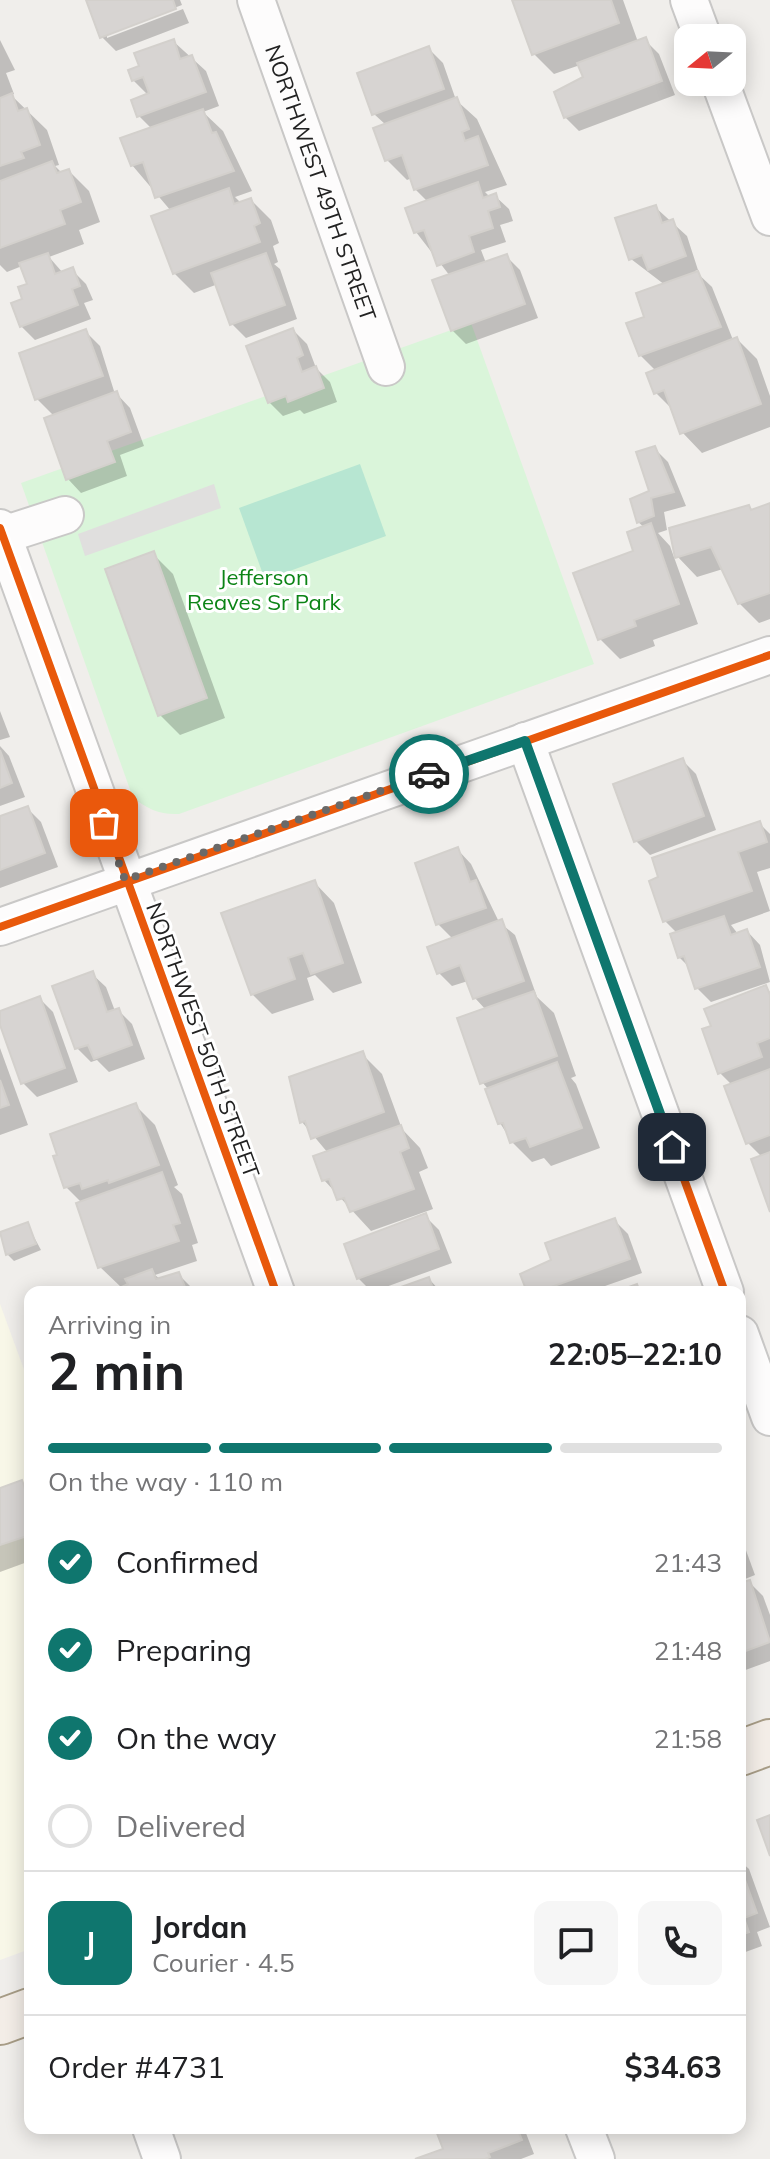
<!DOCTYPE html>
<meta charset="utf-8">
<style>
:root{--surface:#fff;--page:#f6f6f6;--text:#202124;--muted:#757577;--line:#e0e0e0;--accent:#0f766e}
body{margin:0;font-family:Mulish,sans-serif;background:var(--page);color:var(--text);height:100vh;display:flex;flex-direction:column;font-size:30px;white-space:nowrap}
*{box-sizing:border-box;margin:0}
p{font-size:26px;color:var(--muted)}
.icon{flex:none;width:44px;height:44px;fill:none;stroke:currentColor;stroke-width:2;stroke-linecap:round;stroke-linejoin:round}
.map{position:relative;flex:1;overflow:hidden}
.details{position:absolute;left:24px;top:1286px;width:722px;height:848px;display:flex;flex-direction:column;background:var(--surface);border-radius:16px;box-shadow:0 4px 20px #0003}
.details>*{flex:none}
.needle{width:52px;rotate:252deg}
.buttons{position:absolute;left:674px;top:24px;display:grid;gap:16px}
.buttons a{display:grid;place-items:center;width:72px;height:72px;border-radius:16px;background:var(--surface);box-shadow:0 4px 20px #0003;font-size:40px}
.pin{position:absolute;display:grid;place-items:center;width:68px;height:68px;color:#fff;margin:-34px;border-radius:16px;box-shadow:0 4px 12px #0006}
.courier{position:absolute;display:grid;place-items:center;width:80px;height:80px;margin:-40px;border:6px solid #0f766e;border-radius:50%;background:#fff;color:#222;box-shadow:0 2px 10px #0007}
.head em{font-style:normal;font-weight:700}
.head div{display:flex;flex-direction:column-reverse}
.head{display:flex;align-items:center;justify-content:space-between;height:136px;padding:0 24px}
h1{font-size:52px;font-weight:700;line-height:60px}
.bar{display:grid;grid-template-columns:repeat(4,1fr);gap:12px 8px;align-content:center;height:96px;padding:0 24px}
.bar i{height:10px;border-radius:6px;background:var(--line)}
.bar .selected{background:var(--accent)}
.bar p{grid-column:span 4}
.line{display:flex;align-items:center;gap:20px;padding:0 24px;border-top:2px solid var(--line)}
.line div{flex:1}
.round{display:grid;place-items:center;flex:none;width:84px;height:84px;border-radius:16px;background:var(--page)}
ol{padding:0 24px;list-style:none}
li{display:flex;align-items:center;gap:24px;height:88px}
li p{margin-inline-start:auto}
li .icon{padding:8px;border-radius:50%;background:var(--accent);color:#fff;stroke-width:4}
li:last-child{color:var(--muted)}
li i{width:44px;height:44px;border:4px solid var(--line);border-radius:50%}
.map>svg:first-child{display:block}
.education{fill:#f8f7e8}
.park{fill:#daf5da}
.pitch{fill:#b7e6d2}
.parking{fill:#e0dfde}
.shadow{fill:#0003}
.building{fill:#d7d4d2;stroke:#d3d0cc;stroke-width:2}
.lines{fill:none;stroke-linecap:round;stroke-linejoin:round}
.minor-casing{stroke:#c9c8c7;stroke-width:40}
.major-casing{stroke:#a79c86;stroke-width:48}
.minor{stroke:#fdfcfc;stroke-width:36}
.major{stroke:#f3ede7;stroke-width:44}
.cycleway-casing{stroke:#fff;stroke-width:13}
.cycleway{stroke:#e8590c;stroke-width:8}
.done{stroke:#6a6968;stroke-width:8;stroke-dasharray:0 14.4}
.route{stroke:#0f766e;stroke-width:10}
.labels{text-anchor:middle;stroke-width:6;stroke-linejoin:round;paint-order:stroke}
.street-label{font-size:22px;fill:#222;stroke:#fff}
.park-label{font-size:22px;fill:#0c8416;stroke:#fff}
</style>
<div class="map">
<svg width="770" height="2159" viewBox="0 0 770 2159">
<rect width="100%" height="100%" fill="#f0eeeb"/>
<!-- education -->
<polygon class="education" points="0,1304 30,1386 30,1949 0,1960"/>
<!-- park -->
<path class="park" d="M471,323L594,664L179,814C160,815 148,809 133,798L21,483Z"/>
<!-- pitch -->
<polygon class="pitch" points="360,464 386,536 265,580 239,508"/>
<!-- parking -->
<polygon class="parking" points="214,484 221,508 85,556 78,534"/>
<!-- shadow -->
<g class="shadow">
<polygon points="88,0 180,0 182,5 107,33 107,38 183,9 189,23 116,51 102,37"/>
<polygon points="514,0 623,0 638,42 645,40 659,54 675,95 579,131 565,117 585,78 580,65 554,74 534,54"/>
<polygon points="0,40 15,70 6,73 14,94 11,95 47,130 59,165 55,166 62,173 69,171 89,191 100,222 79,230 84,244 49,257 63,273 72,270 86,284 93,300 84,303 91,319 35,340 21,326 29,285 22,266 7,272 0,265"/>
<polygon points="173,41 206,71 219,106 203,112 223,131 252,191 235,197 241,203 251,200 271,220 279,243 273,246 278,262 274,264 280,269 297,319 246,338 232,324 218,284 194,293 174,273 171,211 132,165 152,129 139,116 148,95 133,80 142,68"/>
<polygon points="429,49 443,63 456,100 477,119 507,185 485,192 490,197 495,196 509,209 513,221 500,225 506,242 481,250 486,263 506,256 520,270 538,318 466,344 452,330 450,276 416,232 428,202 415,189 412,178 407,180 387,160 386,125 374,114"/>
<polygon points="655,207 687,236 698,270 695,271 712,287 733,340 737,339 757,359 770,396 770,427 702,453 682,432 674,411 656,393 656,371 640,355 647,318 665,285 631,259"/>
<polygon points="293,330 307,344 316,368 330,382 337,402 304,414 300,410 283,416 269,402"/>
<polygon points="86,332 100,346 114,391 130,408 144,446 120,455 127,476 81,493 68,479 54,416 37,399"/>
<polygon points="654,448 668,462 686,506 664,512 667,530 658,533 670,546 698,624 653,640 655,646 620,659 600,639 645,528 638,522 652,492"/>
<polygon points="770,505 770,619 759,623 739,603 723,569 697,577 677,556 749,507 753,511"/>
<polygon points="153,554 173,574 225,718 180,735 160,715"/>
<polygon points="0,711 10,737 0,740"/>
<polygon points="0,746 9,756 25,797 0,806"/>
<polygon points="682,760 696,774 716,830 650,855 636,841"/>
<polygon points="27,808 41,822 58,867 0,888 0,818"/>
<polygon points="759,823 770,834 770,868 757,872 770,911 731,925 738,934 747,931 760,945 770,982 711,1002 697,988 690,968 679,957 678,934 665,921"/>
<polygon points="458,850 471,864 499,922 515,935 537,997 554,1013 576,1076 571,1078 576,1084 600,1148 551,1166 544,1158 532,1162 512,1142 500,1123 489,1090 482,1082 486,1010 475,998 468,981 452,986 438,972 453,939 438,924"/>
<polygon points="314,882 334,903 362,983 333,993 315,975 307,978 314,1000 272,1014 252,994"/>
<polygon points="92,974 106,987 115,1011 118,1010 132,1024 145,1059 109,1072 97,1060 91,1062 77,1048"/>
<polygon points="766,988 770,992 770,1206 762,1157 748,1143 732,1085 720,1073 713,1027"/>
<polygon points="39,998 53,1012 78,1082 37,1097 23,1083 0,1013"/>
<polygon points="0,1048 28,1125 0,1135"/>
<polygon points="362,1054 382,1074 402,1129 420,1148 428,1168 419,1172 433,1209 371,1231 324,1180 328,1153 302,1122"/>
<polygon points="135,1105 155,1125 178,1185 174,1187 182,1194 198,1243 192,1245 197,1261 155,1275 161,1280 178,1274 196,1292 113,1292 122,1288 100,1267 82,1203 66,1187 55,1158"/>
<polygon points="425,1216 439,1230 452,1263 372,1292 358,1278"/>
<polygon points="614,1220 628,1234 642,1273 588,1292 529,1292 553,1261"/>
<polygon points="27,1224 41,1250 14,1261 7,1254 0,1234"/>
<polygon points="429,1279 441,1292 393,1292"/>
<polygon points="21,1482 30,1491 30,1561 0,1572 0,1490"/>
<polygon points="740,1534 755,1575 745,1579 740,1574"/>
<polygon points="749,1582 763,1596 770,1615 770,1661 740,1672 740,1585"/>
<polygon points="740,1861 749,1869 770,1927 757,1932 762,1946 740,1954"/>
<polygon points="437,2128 524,2128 534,2154 521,2159 421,2159 445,2150"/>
</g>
<!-- building -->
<g class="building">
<polygon points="86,0 173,0 176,9 100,38"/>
<polygon points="512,0 611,0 619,23 532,55"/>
<polygon points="646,37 662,81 564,118 554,92 583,77 577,63"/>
<polygon points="174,39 180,59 192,55 206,92 137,117 131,100 149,93 143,77 132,81 128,70 139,66 134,53"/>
<polygon points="429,46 444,89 372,115 357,73"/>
<polygon points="12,93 18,111 27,108 40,145 21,152 24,158 0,166 0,98"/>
<polygon points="457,97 469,129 462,132 465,141 478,136 488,165 414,190 402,155 385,161 373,128"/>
<polygon points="203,109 212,133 216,132 234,171 155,198 143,162 131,166 120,138"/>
<polygon points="52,161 57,173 69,169 81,202 60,210 65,224 0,248 0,181"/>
<polygon points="478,182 483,198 496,193 500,207 488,211 493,228 469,236 474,252 437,266 424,230 414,233 405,208"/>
<polygon points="229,188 234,204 251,198 260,223 254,226 260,242 173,274 151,216"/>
<polygon points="656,205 662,223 673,219 686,256 648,270 642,255 629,260 615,218"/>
<polygon points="48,253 55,274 73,267 80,286 72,289 78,305 20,327 11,303 22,299 18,287 27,284 19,263"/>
<polygon points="266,253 285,305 230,325 211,273"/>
<polygon points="507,254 525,304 451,331 432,280"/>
<polygon points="698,271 721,327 639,356 626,323 644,317 636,293"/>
<polygon points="293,328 303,355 297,358 302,372 316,366 324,388 288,402 286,396 268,403 246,346"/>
<polygon points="86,329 103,376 35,400 19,353"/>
<polygon points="737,337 761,404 680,434 664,390 654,394 646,373"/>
<polygon points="117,391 131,432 107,441 115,462 66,480 44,418"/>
<polygon points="655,446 674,492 651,498 654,516 637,523 630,499 649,491 636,452"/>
<polygon points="770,503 770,593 738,604 711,547 675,558 669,528 749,505 751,510"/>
<polygon points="651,523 679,604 634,620 636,626 598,640 573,573 633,551 627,532"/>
<polygon points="154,551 207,698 158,716 105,569"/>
<polygon points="0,750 12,783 0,788"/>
<polygon points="683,758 704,816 634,842 613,784"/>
<polygon points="28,806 45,853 0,870 0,816"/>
<polygon points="760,821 767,842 738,852 752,891 663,922 649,881 658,877 652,858"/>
<polygon points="458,847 470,882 476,880 486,908 436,925 415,863"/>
<polygon points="315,880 343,963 311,974 303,953 288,958 295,979 251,995 221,913"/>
<polygon points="724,916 731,935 747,929 760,967 695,989 684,956 678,958 670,934"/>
<polygon points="502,919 524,981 473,999 460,965 437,974 427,947"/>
<polygon points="93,971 107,1012 119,1008 132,1045 94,1059 88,1045 75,1049 52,986"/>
<polygon points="766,985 770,995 770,1038 757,1043 762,1057 718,1074 702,1029 711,1026 704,1009"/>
<polygon points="534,991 557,1056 480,1084 457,1018"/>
<polygon points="40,996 65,1068 21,1084 0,1025 0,1011"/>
<polygon points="363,1051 384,1112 311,1139 305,1121 300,1123 289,1077"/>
<polygon points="557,1062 582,1128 530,1147 526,1138 510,1143 503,1123 498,1124 485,1089"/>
<polygon points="770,1069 770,1135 746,1144 724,1086"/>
<polygon points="0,1080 9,1105 0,1108"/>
<polygon points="136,1103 159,1165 109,1183 108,1180 82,1189 80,1183 64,1188 53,1156 57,1155 50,1134"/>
<polygon points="401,1125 409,1148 400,1152 414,1189 350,1212 344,1198 337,1200 329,1179 322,1181 313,1156"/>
<polygon points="770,1152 770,1212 751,1159"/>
<polygon points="162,1172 180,1223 173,1225 179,1241 98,1268 76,1203"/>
<polygon points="426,1213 439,1249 357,1279 344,1244"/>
<polygon points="615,1218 630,1259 551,1287 553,1292 527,1292 520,1274 551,1260 545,1243"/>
<polygon points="28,1222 36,1244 6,1255 0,1232"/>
<polygon points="152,1269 156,1279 179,1272 187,1292 111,1292 128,1284 125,1279"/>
<polygon points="429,1277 434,1292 387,1292"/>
<polygon points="637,1284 640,1292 615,1292"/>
<polygon points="22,1480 30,1504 30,1535 0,1545 0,1488"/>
<polygon points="750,1580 770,1642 740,1653 740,1583"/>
<polygon points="770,1815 770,1856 757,1820"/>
<polygon points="740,1866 757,1913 744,1918 749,1932 740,1935"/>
<polygon points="435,2128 517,2128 522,2140 488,2153 490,2157 485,2159 415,2159 443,2149"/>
</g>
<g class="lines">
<defs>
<g id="minor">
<path id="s1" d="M256,0L386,367"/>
<polyline points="689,0 703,38"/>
<polyline points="720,82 770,217"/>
<polyline points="0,528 276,1292"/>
<polyline points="3,535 65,515"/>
<polyline points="525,741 725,1292"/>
<polyline points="0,927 770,655"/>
<polyline points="740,1334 770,1417"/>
<polyline points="151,2128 162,2159"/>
<polyline points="584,2128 596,2159"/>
</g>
<g id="major">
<polyline points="740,1753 770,1742"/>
<polyline points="0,2022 30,2011"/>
</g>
</defs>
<!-- minor casing -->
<use href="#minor" class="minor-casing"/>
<!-- major casing -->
<use href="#major" class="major-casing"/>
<!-- minor -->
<use href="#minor" class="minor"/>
<!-- major -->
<use href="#major" class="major"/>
<defs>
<g id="cycleway">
<polyline points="0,528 276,1292"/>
<polyline points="525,741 725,1292"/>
<polyline points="0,927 770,655"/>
</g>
</defs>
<!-- cycleway casing -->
<use href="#cycleway" class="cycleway-casing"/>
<!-- cycleway -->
<use href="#cycleway" class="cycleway"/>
</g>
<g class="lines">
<!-- done -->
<polyline class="done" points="104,823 125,880 429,774"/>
<!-- route -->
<polyline class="route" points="429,774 525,741 672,1147"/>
</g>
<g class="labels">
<!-- street labels -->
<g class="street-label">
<text dy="8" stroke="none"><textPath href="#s1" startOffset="194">NORTHWEST 49TH STREET</textPath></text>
<text transform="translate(203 1040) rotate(70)" y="8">NORTHWEST 50TH STREET</text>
</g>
<!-- park labels -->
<g class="park-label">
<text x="264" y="585">Jefferson<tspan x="264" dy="25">Reaves Sr Park</tspan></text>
</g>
</g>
</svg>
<div class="buttons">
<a><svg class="needle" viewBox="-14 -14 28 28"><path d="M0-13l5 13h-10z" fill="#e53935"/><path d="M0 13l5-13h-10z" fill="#757577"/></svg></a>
</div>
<div class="pin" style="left:104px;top:823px;background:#ea580c"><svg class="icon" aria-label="bag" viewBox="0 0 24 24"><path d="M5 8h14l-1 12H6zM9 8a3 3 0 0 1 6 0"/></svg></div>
<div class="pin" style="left:672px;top:1147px;background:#1f2937"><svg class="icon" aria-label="home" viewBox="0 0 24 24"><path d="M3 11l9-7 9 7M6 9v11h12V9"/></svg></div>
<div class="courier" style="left:429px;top:774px"><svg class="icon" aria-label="car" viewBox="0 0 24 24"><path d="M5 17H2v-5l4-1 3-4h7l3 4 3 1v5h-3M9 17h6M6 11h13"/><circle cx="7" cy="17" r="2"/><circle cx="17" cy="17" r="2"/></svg></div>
<section class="details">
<div class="head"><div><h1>2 min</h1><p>Arriving in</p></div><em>22:05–22:10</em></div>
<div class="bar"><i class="selected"></i><i class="selected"></i><i class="selected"></i><i></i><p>On the way · 110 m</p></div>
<ol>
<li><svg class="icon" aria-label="check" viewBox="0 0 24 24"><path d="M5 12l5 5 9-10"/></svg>Confirmed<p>21:43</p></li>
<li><svg class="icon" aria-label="check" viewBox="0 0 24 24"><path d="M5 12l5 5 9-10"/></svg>Preparing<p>21:48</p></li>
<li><svg class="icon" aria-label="check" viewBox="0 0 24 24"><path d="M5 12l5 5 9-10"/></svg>On the way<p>21:58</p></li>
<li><i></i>Delivered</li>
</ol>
<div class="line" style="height:144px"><b class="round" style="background:var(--accent);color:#fff">J</b><div><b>Jordan</b><p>Courier · 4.5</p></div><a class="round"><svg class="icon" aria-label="chat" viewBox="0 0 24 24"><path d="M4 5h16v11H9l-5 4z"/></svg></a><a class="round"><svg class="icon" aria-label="phone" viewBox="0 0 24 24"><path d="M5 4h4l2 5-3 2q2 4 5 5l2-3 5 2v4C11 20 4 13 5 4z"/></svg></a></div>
<div class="line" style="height:104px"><div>Order #4731</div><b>$34.63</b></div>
</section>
</div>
